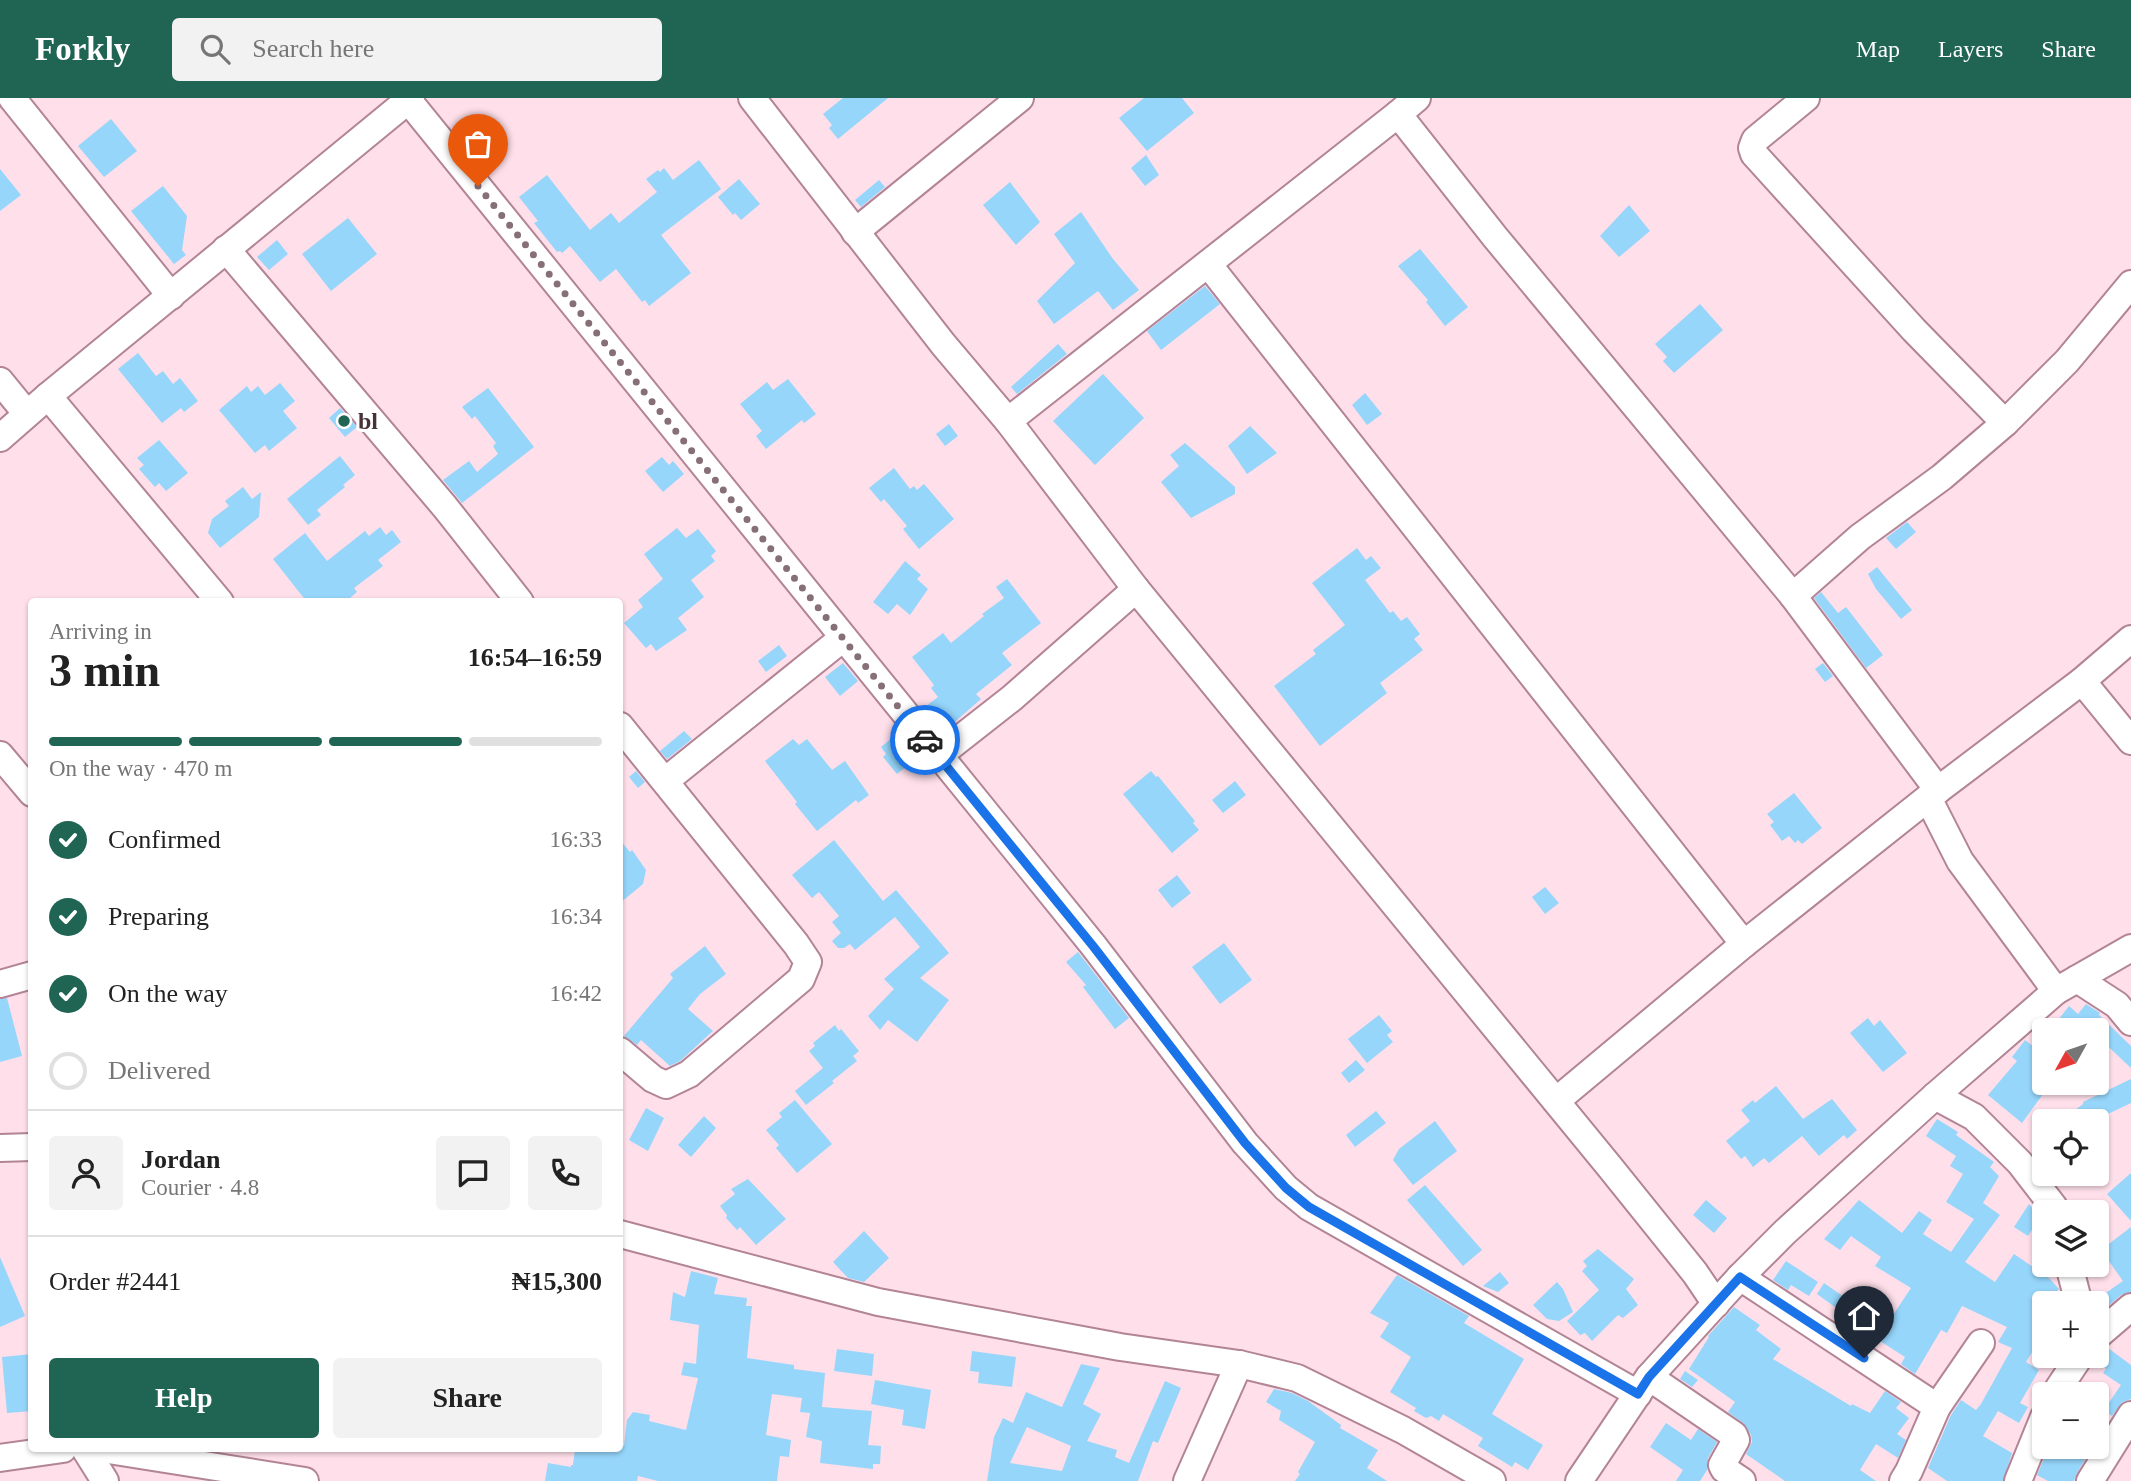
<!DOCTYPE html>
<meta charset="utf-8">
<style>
:root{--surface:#fff;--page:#f2f2f2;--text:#222;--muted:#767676;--line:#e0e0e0;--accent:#206454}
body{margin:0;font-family:Georgia,serif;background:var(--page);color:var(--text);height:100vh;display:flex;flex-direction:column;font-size:26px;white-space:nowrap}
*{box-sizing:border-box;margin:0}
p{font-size:23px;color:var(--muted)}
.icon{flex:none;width:38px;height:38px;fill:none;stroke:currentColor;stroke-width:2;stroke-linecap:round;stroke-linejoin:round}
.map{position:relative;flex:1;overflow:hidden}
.sheet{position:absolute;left:28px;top:500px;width:595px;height:854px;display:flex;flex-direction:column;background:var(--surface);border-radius:7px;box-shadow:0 2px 5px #0004}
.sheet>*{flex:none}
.needle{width:46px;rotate:230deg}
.controls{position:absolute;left:2032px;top:920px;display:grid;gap:14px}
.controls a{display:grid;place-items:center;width:77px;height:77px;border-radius:7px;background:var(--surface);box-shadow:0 2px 5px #0004;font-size:35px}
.pin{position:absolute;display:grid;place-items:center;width:60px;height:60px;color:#fff;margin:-72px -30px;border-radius:50% 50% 50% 0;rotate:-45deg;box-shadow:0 0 7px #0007}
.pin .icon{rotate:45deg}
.courier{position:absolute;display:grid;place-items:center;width:70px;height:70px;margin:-35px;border:5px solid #1a73e8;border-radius:50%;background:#fff;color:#222;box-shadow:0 2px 9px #0007}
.overview em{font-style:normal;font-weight:700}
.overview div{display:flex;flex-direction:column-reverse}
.overview{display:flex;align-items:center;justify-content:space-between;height:119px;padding:0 21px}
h1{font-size:46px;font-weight:700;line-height:52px}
.bar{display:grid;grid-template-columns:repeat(4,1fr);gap:10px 7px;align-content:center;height:84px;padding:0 21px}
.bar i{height:9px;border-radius:5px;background:var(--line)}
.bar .active{background:var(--accent)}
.bar p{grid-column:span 4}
.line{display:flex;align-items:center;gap:18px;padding:0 21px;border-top:2px solid var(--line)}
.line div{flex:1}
.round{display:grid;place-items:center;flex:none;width:74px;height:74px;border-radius:7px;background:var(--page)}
ol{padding:0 21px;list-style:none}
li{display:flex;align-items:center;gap:21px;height:77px}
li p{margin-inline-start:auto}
li .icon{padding:7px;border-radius:50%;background:var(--accent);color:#fff;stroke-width:4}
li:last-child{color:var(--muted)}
li i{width:38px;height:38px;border:4px solid var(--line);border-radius:50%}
.primary-button{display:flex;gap:14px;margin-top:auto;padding:14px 21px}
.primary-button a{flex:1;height:80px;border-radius:7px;background:var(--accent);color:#fff;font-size:28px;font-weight:700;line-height:80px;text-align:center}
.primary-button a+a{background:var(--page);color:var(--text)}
header{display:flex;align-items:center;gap:42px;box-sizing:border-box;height:98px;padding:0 35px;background:var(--accent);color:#fff}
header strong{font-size:33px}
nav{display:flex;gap:38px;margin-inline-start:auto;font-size:24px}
.search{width:490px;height:63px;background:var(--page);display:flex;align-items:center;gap:18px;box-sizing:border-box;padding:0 24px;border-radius:7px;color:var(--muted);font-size:26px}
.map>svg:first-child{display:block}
.building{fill:#96d6fb;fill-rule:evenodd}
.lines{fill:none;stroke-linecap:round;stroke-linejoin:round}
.minor-casing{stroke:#b28495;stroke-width:30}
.minor{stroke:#fff;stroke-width:26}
.done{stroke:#866f77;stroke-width:7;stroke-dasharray:0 12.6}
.route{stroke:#1a73e8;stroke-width:9}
.poi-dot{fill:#206454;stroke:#fff;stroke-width:2.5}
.labels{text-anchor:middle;stroke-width:6;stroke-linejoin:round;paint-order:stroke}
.poi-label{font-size:24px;font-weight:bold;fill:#463239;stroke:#fff;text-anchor:start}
</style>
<header>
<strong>Forkly</strong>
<div class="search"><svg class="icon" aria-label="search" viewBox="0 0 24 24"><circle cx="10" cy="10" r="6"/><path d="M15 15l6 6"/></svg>Search here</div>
<nav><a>Map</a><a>Layers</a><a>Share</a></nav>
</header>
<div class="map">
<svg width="2131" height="1383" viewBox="0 0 2131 1383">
<rect width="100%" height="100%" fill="#fedfea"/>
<!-- building -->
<g class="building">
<polygon points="843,0 888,0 838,41 829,30 832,27 823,16"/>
<polygon points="1144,0 1182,0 1194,15 1147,53 1119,20"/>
<polygon points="111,21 137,53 104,79 78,48"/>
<polygon points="1146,57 1159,77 1145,88 1131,70"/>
<polygon points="699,62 721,91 661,137 691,175 649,208 645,202 642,204 616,171 600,184 570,148 562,155 560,153 557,154 534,125 538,123 519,99 547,77 590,132 611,115 619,125 657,94 646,81 658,72 660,74 664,70 673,82"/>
<polygon points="0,71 21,97 0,113"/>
<polygon points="739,81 760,106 741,122 735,115 733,117 718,99"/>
<polygon points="879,82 885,89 861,109 855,102"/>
<polygon points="1010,84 1040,124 1016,147 983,107"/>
<polygon points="163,88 187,118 182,152 186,157 174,166 131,113"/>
<polygon points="1629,107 1650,133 1619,159 1600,138"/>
<polygon points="1081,114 1113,161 1139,192 1113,212 1098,193 1054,226 1037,203 1075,165 1054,136"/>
<polygon points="348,120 377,156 331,193 302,156"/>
<polygon points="277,142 288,156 269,172 257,159"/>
<polygon points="1420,151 1468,209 1445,228 1426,204 1428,202 1398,168"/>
<polygon points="1205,188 1220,206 1161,252 1147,233"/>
<polygon points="1700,206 1723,232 1674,275 1663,263 1667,259 1655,246"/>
<polygon points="1058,246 1067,256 1017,296 1011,289"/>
<polygon points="138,255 156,278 163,273 173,286 180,280 198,303 184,314 181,310 162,325 118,271"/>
<polygon points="1103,276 1144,320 1095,367 1053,323"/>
<polygon points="788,281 816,316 804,325 802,322 766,351 756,338 762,333 740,306 767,284 773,292"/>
<polygon points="280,285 295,303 283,313 297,330 269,353 265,347 255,355 219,312 247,288 251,294 258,288 265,297"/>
<polygon points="488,290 534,349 462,405 443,382 469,363 477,374 498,356 493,348 496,345 475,318 472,321 462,309"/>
<polygon points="1365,295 1382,316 1367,327 1352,307"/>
<polygon points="340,310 357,329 345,339 329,320"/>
<polygon points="949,326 958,338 945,348 936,336"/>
<polygon points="1250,328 1277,355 1247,376 1228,348"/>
<polygon points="159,342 188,375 166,393 159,385 155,389 139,371 144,367 137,360"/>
<polygon points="1185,345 1235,389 1235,396 1191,420 1161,384 1179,368 1170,357"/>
<polygon points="340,358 355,377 343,387 345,389 317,412 321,417 308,427 287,401"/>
<polygon points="662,359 669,367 673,363 684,376 663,394 645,373"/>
<polygon points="894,370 910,391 914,388 917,392 924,386 954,421 919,451 903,431 907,428 884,401 881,404 869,390"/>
<polygon points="243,389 252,401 261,394 259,419 220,450 208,435 212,421 229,408 225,403"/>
<polygon points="1907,424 1916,434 1896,451 1886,440"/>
<polygon points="380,429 386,437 392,432 401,444 378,462 383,468 354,490 357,494 345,504 307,504 273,461 305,435 327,463 365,433 369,438"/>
<polygon points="677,430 686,440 698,431 716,453 711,458 715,463 691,482 704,499 678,520 687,532 656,553 651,546 646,550 624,525 643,509 638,502 663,481 644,456"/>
<polygon points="1357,450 1366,462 1371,458 1381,470 1365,482 1390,515 1393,513 1401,523 1407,519 1420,536 1414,541 1423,552 1380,585 1387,595 1320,648 1274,588 1316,556 1313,552 1345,527 1312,485"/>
<polygon points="905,463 921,477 917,481 928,491 910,517 897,506 888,516 873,504"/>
<polygon points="1877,469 1912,512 1901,521 1876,491 1868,476"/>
<polygon points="1007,481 1041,525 1002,555 1012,567 976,596 981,601 942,635 922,611 938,599 931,590 934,587 912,559 943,535 951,545 984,518 982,516 1004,500 996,489"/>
<polygon points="1821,494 1838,515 1846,509 1883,557 1866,570 1814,500"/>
<polygon points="779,547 787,558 766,574 758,563"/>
<polygon points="843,565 858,583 840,598 825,579"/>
<polygon points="1823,565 1833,578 1825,584 1815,571"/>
<polygon points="684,633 692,641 667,661 660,653"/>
<polygon points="897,636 917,660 897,676 883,659 886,656 881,649"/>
<polygon points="793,641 799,647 807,641 832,672 845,663 869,697 858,705 856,702 817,733 795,706 797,704 765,663"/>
<polygon points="636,673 645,684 638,690 629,679"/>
<polygon points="1151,673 1156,679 1158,678 1195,723 1193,725 1199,732 1172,755 1123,696"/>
<polygon points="1235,683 1246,697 1223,715 1212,702"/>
<polygon points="1794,695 1822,730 1802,746 1798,742 1795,745 1789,738 1782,743 1770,727 1774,724 1767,716"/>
<polygon points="620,742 630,754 632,752 646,772 643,786 620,805"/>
<polygon points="834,742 883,803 896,792 949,855 920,880 949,902 917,944 888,922 880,932 868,918 894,891 884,881 920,849 895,819 855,852 850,846 844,850 838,850 832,843 841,835 832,824 839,818 819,794 812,800 792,777"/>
<polygon points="1177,777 1191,795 1172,810 1158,792"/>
<polygon points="1545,789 1559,805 1545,816 1532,799"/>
<polygon points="1224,845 1252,882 1220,906 1192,869"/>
<polygon points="705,848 726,876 700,896 688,911 713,933 680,963 670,968 641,942 637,947 624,938 673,880 670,876"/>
<polygon points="1078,854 1129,920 1115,931 1083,889 1086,887 1066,864"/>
<polygon points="7,900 22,958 0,964 0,901"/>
<polygon points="2086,906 2100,915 2099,917 2131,948 2131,970 2096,937 2096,933 2064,933 2055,926 2069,908 2078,916"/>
<polygon points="1379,917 1392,933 1387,937 1393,944 1367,965 1348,941"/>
<polygon points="1868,920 1874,928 1880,922 1907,955 1883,974 1850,935"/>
<polygon points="835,927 839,933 841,931 859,953 853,958 857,963 832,983 834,985 806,1007 795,993 823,970 809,953 815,948 813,945"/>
<polygon points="2025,942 2044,957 2044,985 2051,985 2022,1025 1988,997 2017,963 2012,959"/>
<polygon points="1356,962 1365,972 1349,985 1341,975"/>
<polygon points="2131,981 2131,1005 2091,1024 2059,1024 2083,1006 2083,1004"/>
<polygon points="1776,988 1803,1021 1832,1001 1857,1032 1847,1041 1844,1037 1819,1058 1802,1038 1769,1065 1764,1060 1753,1069 1745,1058 1741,1061 1726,1043 1750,1023 1741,1012 1753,1002 1755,1005"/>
<polygon points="795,1002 832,1046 797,1075 776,1050 779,1047 766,1032 782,1019 779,1015"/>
<polygon points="646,1010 664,1020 648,1053 629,1042"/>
<polygon points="1376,1013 1386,1025 1355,1049 1346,1037"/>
<polygon points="704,1018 716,1030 691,1059 678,1047"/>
<polygon points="1937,1021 1958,1034 1956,1037 1994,1064 1990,1069 1999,1078 1983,1105 2000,1117 1965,1164 1995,1184 2014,1156 2049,1180 2059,1191 2044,1206 2044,1235 2026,1264 2039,1272 2020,1305 2028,1309 2019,1325 1998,1313 1983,1338 2012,1355 2003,1383 1947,1383 1928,1370 1951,1317 1961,1302 1976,1312 1981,1306 2012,1250 1998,1244 2007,1229 1962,1208 1947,1235 1941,1232 1915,1276 1901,1266 1905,1259 1877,1241 1911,1190 1875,1168 1881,1159 1851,1138 1840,1152 1824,1141 1859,1102 1902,1135 1919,1113 1932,1122 1923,1136 1951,1154 1974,1121 1946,1104 1963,1076 1950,1068 1956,1058 1926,1038"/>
<polygon points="1435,1023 1457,1053 1413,1087 1393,1062 1399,1051"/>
<polygon points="2131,1075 2131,1123 2107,1096"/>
<polygon points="748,1081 786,1121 756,1147 740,1129 737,1132 726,1120 727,1117 720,1108 735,1096 731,1091"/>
<polygon points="1425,1087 1482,1152 1463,1168 1407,1102"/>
<polygon points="1706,1102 1727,1120 1714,1135 1693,1117"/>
<polygon points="2029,1106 2040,1119 2028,1138 2014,1129"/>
<polygon points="2131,1129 2131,1194 2121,1197 2100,1215 2094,1203 2123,1183 2101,1152"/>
<polygon points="864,1133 889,1160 864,1184 848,1180 833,1164"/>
<polygon points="1598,1151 1634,1181 1626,1191 1638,1207 1623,1220 1618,1217 1592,1243 1585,1235 1580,1237 1567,1223 1599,1192 1582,1173 1587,1168 1583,1163"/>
<polygon points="0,1159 25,1218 0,1229"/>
<polygon points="1786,1163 1818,1184 1809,1198 1791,1187 1788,1192 1773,1182"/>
<polygon points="691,1173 718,1180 714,1196 747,1200 746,1208 752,1208 747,1260 794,1267 794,1271 825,1275 822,1309 872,1313 868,1347 881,1348 880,1366 873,1366 873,1371 820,1365 822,1343 806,1339 810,1315 800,1314 802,1300 772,1296 766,1337 791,1342 789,1359 780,1358 777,1383 658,1383 638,1378 637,1383 545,1383 548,1365 571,1369 571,1367 573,1367 575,1351 620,1351 620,1347 624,1348 627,1322 633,1314 650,1317 649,1323 686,1332 698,1280 681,1277 684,1264 696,1266 699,1227 670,1222 673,1194 685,1199"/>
<polygon points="1500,1174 1509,1185 1498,1194 1483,1188"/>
<polygon points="1397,1177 1469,1218 1464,1225 1524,1261 1492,1316 1543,1347 1528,1372 1515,1364 1512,1369 1478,1348 1483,1340 1443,1316 1439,1323 1431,1318 1426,1320 1414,1313 1416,1310 1390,1294 1411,1259 1380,1239 1389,1225 1370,1215"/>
<polygon points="1557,1184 1563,1191 1573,1214 1559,1223 1547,1221 1533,1207"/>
<polygon points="1824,1185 1847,1201 1839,1212 1817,1196"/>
<polygon points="1734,1209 1760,1227 1756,1232 1781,1251 1773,1261 1851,1308 1852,1306 1870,1315 1885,1293 1901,1304 1896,1310 1909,1320 1897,1336 1906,1342 1898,1360 1876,1346 1860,1372 1876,1383 1785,1383 1746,1356 1752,1344 1751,1337 1743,1325 1728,1314 1735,1304 1689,1271 1709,1239 1708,1238"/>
<polygon points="2108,1250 2131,1267 2131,1301 2123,1304 2112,1318 2104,1312 2121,1287 2103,1275 2106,1271 2096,1264"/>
<polygon points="837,1251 874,1256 872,1278 834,1273"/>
<polygon points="972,1253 1016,1259 1012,1289 978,1285 979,1274 970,1273"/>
<polygon points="32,1256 32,1313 7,1315 2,1259"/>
<path d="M1081,1266L1100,1270L1083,1306L1101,1316L1087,1343L1117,1352L1115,1359L1129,1365L1165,1283L1181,1290L1158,1345L1153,1343L1138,1383H987L994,1339L1003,1320L1013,1325L1026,1294L1062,1309ZM1027,1329L1071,1348L1062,1373L1010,1365Z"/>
<polygon points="1685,1273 1698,1282 1692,1289 1680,1281"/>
<polygon points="875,1282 931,1292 925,1331 902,1327 904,1312 871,1306"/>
<polygon points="1274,1291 1292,1295 1308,1303 1341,1327 1340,1330 1378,1352 1367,1370 1387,1383 1295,1383 1300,1376 1298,1374 1315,1344 1279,1322 1281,1313 1266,1304"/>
<polygon points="1666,1325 1691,1342 1698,1331 1717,1344 1708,1360 1707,1372 1700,1383 1676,1383 1683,1372 1650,1349"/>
<polygon points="2049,1349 2092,1349 2077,1375 2074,1383 2048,1383 2037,1377"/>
</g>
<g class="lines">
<defs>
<g id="minor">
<polyline points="12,0 171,198"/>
<polyline points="752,0 943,246 1008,323 1136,491 1609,1068 1695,1175 1716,1206"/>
<polyline points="1417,0 1398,16 1495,139 1793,498 1938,692"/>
<polyline points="1806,0 1755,42 1752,50 1754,56 1914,232 2005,325"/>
<polyline points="408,2 1093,847 1245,1045 1286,1090 1309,1109 1638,1296"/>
<polyline points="855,134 1020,0"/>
<polyline points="226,151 445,409 520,504"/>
<polyline points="1208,166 1744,846"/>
<polyline points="0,283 27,316"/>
<polyline points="48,298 220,504"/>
<polyline points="1008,323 1398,16"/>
<polyline points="0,340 48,298 411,0"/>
<polyline points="1793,498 1860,439 1942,379 2005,325 2067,263 2131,186"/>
<polyline points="2082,583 2131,643"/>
<polyline points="620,628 796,846 808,864 801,881 689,976 666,987 653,981 620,953"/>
<polyline points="0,657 32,695"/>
<polyline points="938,658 1012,600 1136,491"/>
<polyline points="665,683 843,540"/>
<polyline points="1928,700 1960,763 2056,893"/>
<polyline points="2077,881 2117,907 2131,924"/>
<polyline points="0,886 32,877"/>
<polyline points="1935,998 1974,1019 2020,1065 2054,1109 2055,1115"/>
<polyline points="1556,1003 1744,846 1938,692 2082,583 2131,541"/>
<polyline points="0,1050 32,1049"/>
<polyline points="620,1136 878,1204 1120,1249 1239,1266 1297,1280 1403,1332 1492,1383"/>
<polyline points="2069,1167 2079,1206"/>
<polyline points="1740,1179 1937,1309"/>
<polyline points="2096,1239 2131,1209"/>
<polyline points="1649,1279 1734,1337 1736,1342 1722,1367 1724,1371 1742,1383"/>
<polyline points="2054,1297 2080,1258"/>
<polyline points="85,1351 105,1383"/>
<polyline points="102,1351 305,1383"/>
<polyline points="0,1360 63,1351"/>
<polyline points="1187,1383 1239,1266"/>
<polyline points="1579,1383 1649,1279 1740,1179 1785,1134 1935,998 2056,893 2131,850"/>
<polyline points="1903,1383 1909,1373 1937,1309 1981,1245"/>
<polyline points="2018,1383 2044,1319"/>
<polyline points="2090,1383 2131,1317"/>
</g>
</defs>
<!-- minor casing -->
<use href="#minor" class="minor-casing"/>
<!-- minor -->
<use href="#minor" class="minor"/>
</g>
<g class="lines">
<!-- done -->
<polyline class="done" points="478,88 925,642"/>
<!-- route -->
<polyline class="route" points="925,642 1093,848 1245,1045 1286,1090 1309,1109 1638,1296 1649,1279 1740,1179 1864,1260"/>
</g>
<!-- markers -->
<circle class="poi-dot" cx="344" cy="323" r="7"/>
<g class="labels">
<!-- poi labels -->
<g class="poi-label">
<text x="358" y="331">bl</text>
</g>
</g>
</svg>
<div class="controls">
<a><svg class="needle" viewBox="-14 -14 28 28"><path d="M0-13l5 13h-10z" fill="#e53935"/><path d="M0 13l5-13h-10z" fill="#767676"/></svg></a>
<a><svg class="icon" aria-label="locate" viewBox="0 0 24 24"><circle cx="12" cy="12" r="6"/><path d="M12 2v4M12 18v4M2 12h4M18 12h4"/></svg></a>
<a><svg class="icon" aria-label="layers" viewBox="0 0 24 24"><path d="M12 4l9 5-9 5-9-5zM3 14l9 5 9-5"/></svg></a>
<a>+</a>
<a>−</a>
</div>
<div class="pin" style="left:478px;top:88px;background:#ea580c"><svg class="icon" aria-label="bag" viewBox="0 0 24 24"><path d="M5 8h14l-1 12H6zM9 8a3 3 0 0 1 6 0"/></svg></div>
<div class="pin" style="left:1864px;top:1260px;background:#1f2937"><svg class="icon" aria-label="home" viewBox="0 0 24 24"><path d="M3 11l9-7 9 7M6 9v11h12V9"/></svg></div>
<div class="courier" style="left:925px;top:642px"><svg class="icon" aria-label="car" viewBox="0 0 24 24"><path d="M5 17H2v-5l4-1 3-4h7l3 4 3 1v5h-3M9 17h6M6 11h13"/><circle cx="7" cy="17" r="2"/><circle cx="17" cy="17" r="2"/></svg></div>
<section class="sheet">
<div class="overview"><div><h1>3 min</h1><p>Arriving in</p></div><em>16:54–16:59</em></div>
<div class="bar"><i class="active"></i><i class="active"></i><i class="active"></i><i></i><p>On the way · 470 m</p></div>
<ol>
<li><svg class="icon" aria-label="check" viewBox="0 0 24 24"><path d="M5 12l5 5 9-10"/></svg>Confirmed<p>16:33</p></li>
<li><svg class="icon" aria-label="check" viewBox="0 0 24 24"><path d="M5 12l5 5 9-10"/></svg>Preparing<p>16:34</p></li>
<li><svg class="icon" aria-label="check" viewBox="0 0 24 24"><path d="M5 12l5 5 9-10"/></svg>On the way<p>16:42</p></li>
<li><i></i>Delivered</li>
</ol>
<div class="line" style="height:126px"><a class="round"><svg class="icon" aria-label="person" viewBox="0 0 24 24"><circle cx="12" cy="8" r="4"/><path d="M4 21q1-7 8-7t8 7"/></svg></a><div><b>Jordan</b><p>Courier · 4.8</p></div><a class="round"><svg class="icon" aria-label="chat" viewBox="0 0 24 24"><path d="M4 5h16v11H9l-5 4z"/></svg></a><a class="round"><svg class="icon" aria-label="phone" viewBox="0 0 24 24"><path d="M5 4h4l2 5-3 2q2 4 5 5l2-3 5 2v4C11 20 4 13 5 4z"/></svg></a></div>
<div class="line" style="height:91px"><div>Order #2441</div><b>₦15,300</b></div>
<div class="primary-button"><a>Help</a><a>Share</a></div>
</section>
</div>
